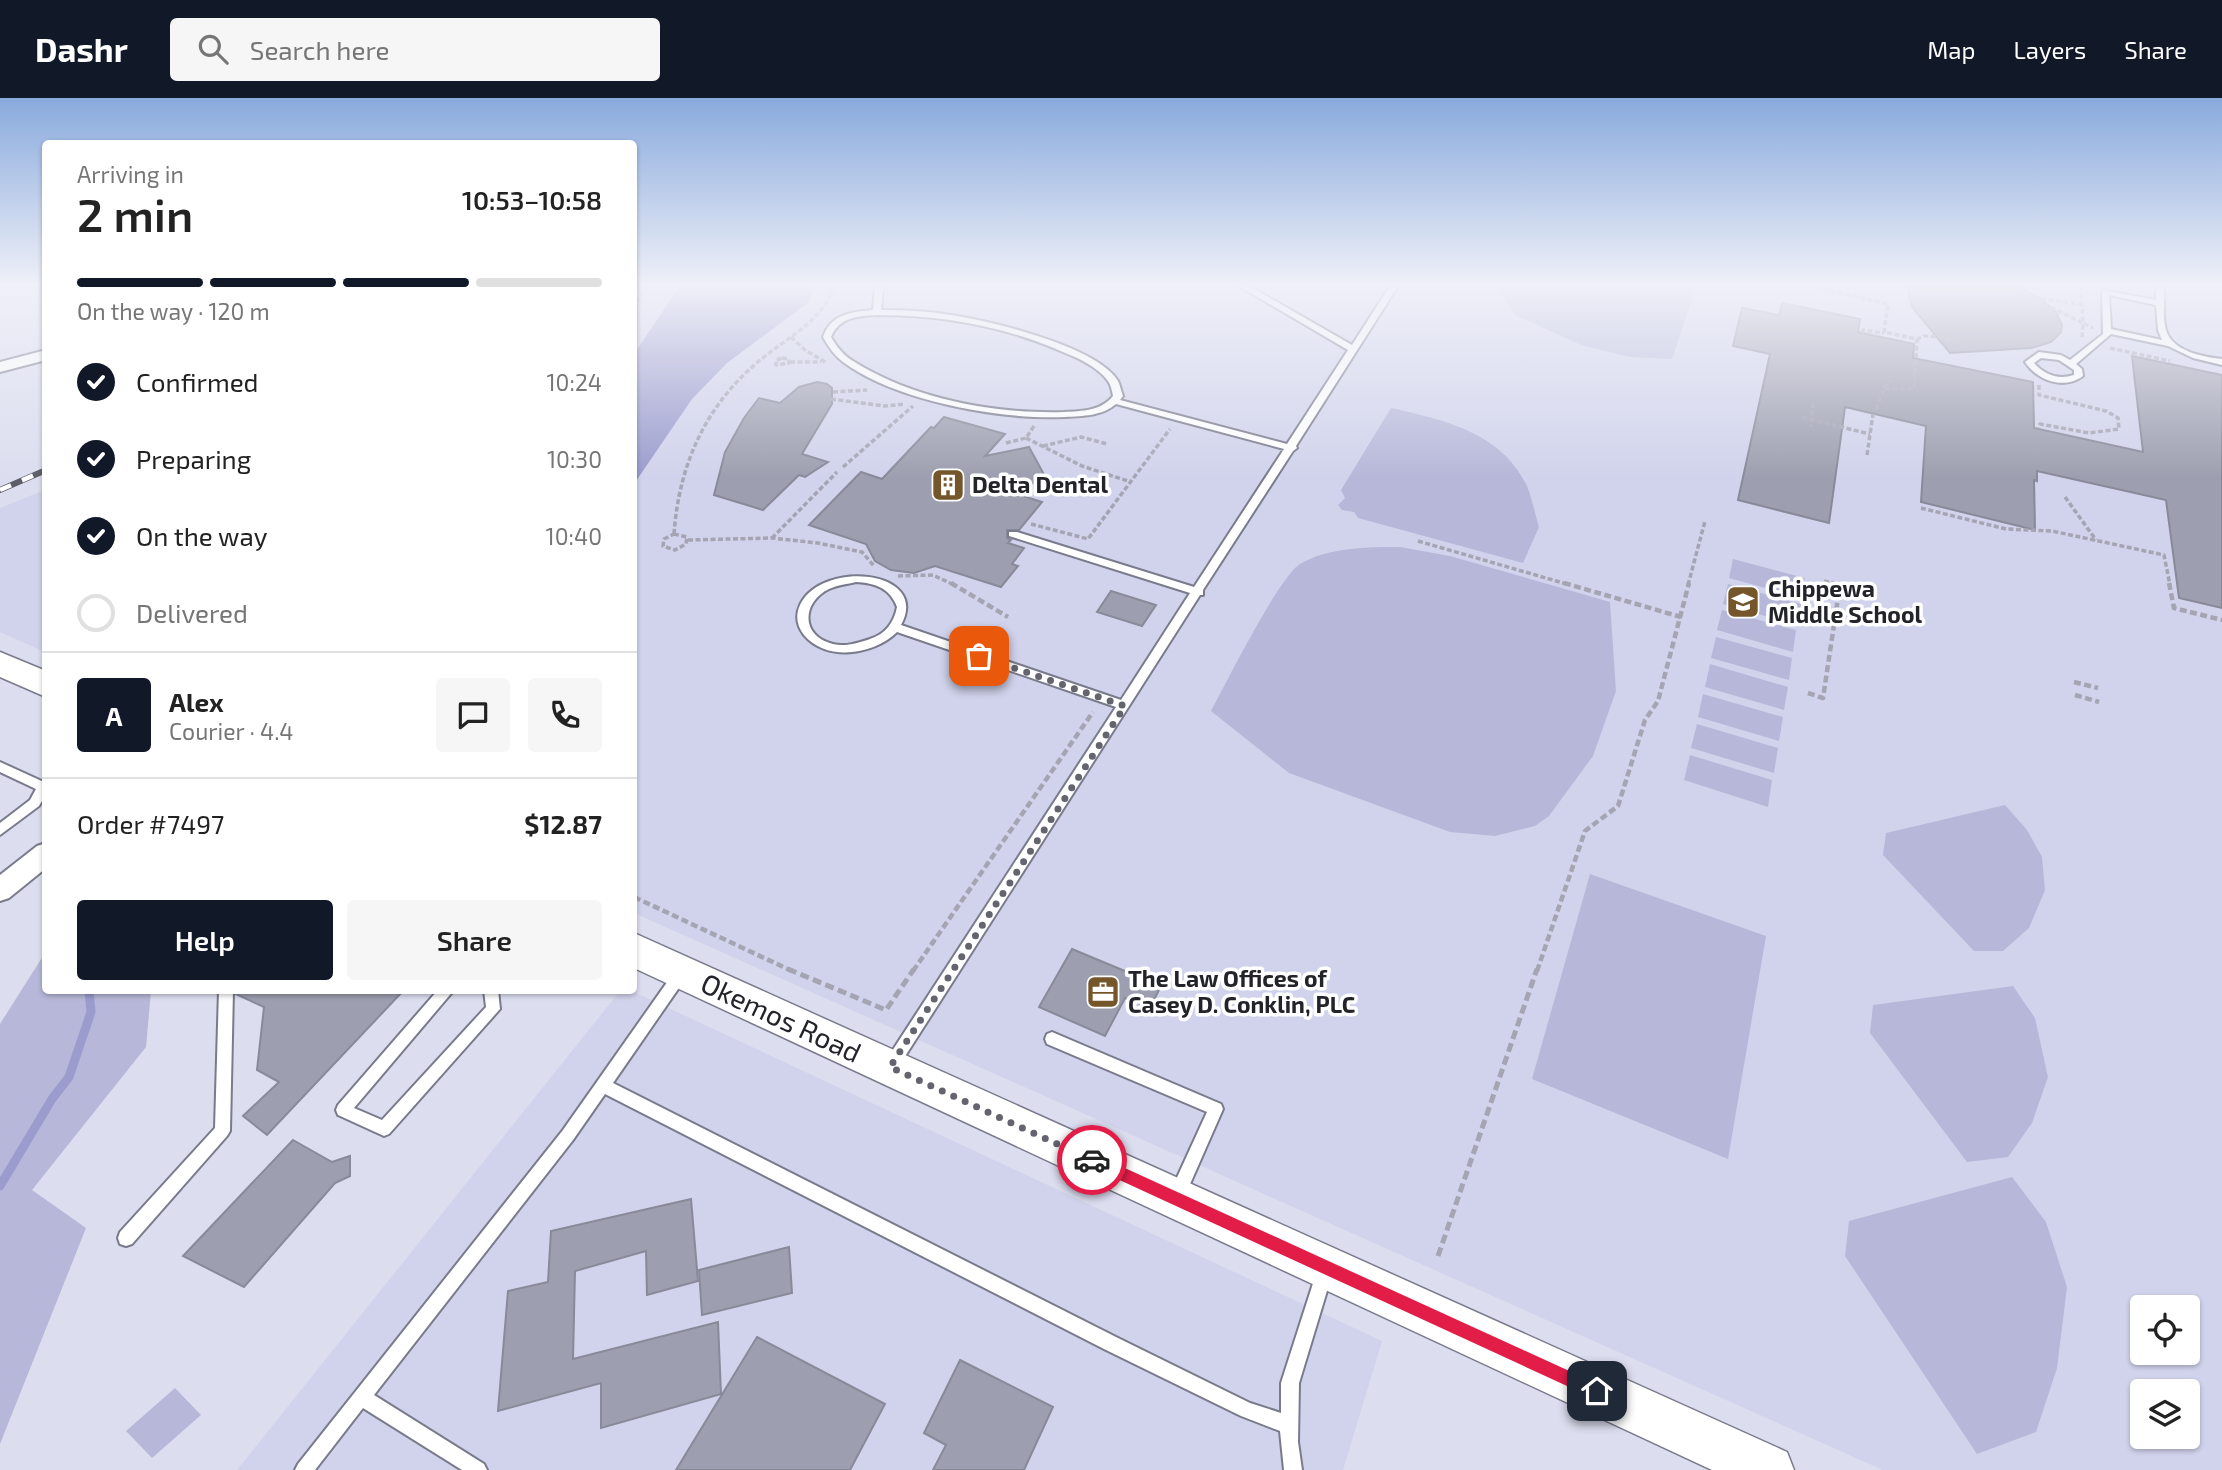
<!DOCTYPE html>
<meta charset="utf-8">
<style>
:root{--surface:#fff;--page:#f6f6f6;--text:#222;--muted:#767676;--line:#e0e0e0;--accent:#111827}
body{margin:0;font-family:"Exo 2",sans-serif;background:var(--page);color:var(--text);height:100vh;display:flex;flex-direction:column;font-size:26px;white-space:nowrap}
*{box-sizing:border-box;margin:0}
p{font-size:23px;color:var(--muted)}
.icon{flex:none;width:38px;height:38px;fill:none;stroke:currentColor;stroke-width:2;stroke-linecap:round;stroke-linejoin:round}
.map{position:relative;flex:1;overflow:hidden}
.panel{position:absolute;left:42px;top:42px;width:595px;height:854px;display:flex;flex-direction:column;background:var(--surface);border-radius:7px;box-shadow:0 2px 5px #0004}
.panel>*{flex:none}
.fabs{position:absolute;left:2130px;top:1197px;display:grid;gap:14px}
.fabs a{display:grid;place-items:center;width:70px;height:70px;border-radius:7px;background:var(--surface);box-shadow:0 2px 5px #0004;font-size:35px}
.pin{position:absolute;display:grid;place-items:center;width:60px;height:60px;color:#fff;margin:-30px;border-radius:14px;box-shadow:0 4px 10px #0006}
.courier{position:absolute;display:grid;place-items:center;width:70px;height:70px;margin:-35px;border:5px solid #e11d48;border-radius:50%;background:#fff;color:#222;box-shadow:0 2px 9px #0007}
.summary em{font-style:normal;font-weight:600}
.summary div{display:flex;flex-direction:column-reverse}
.summary{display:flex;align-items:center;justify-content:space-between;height:119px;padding:0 35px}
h1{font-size:46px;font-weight:600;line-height:52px}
.bar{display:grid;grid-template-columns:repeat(4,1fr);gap:10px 7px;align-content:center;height:84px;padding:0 35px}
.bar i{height:9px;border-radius:5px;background:var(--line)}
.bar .selected{background:var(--accent)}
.bar p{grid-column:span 4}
.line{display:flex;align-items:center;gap:18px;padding:0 35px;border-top:2px solid var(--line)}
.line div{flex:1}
.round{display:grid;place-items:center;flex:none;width:74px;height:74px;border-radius:7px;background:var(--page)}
ol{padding:0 35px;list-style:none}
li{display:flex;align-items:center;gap:21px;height:77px}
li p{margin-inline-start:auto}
li .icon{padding:7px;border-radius:50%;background:var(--accent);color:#fff;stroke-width:4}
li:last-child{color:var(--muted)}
li i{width:38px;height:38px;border:4px solid var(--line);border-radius:50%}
.button{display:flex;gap:14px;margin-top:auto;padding:14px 35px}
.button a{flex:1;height:80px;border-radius:7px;background:var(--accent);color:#fff;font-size:28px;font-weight:600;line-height:80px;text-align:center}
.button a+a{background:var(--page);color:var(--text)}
header{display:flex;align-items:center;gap:42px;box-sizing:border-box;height:98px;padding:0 35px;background:var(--accent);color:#fff}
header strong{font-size:33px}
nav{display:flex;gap:38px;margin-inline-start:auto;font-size:24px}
.search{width:490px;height:63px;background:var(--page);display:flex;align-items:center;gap:18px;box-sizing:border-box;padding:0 24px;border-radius:7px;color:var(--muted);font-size:26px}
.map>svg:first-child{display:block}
.built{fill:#d1d3ec;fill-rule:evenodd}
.green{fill:#b7b8d9}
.water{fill:#9b9ccd}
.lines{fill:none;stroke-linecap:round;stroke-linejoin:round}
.stream{stroke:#9b9ccd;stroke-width:9}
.building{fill:#9d9eaf;stroke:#888999;stroke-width:2}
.service-casing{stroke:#797a8b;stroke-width:4}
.minor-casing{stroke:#797a8b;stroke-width:4}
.secondary-casing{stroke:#797a8b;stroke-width:3}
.path-far2{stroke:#a4a4b3;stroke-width:3.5;stroke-dasharray:5 2.5;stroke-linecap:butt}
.path-far1{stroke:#a4a4b3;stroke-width:4.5;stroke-dasharray:7 3.5;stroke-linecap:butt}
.path{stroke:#a4a4b3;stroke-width:5;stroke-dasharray:9 4.5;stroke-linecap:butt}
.service{fill:#fff;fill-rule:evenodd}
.minor{fill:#fff;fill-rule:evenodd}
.secondary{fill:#fff;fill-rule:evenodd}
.rail-casing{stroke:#5d5d68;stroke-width:6}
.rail{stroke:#fff;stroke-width:4.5;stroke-dasharray:12;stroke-linecap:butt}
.route{fill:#e11d48}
.done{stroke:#64646f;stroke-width:7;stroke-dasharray:0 12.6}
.labels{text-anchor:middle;stroke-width:7;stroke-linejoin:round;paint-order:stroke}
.poi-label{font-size:23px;font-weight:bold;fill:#23232a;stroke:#fff;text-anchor:start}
.near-street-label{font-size:28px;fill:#23232a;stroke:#fff}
</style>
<header>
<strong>Dashr</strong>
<div class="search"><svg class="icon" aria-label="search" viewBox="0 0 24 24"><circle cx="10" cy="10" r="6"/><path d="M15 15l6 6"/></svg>Search here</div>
<nav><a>Map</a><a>Layers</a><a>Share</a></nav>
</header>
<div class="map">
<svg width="2222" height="1372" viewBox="0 0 2222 1372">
<rect width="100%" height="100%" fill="#dcddef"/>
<!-- built -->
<g class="built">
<path d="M634,188H2222V1372H1883L634,815ZM2142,1209H2188V1255H2142ZM2142,1293H2188V1339H2142Z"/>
<polygon points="45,392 45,554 0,534 0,410"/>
<polygon points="620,893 632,893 1382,1243 1343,1372 237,1372"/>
</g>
<!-- green -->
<g class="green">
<polygon points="1502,188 1695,188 1696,189 1672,261 1630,259 1581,247 1515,217 1500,194"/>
<path d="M1391,310C1444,322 1501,334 1527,388C1532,400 1535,416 1539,429L1523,465L1358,420L1354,414L1342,412L1338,407L1345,400L1341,392Z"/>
<path d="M1400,449L1450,458L1610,504L1616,593L1593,658L1549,718L1535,728L1495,738L1450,734L1289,675L1211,613C1226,585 1279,479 1300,466C1329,449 1368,449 1400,449Z"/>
<polygon points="1733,461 1805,480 1802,500 1729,480"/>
<polygon points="1728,486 1801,506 1797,527 1723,506"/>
<polygon points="1722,512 1796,532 1793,554 1717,532"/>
<polygon points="1716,539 1792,560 1789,582 1711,560"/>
<polygon points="1710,566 1788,589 1784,612 1705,589"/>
<polygon points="1703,596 1783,619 1779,643 1698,619"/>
<polygon points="1697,626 1778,650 1774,675 1691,650"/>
<polygon points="1690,657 1772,682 1768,709 1684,682"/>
<polygon points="2005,707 2027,732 2042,759 2045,792 2029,830 2003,853 1974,853 1883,757 1886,735"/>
<polygon points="1590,776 1766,838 1728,1061 1532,981"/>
<polygon points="45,855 46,892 151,893 146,949 32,1092 86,1130 0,1346 0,926"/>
<polygon points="2013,888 2035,920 2048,979 2032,1025 2008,1059 1967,1064 1870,935 1873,907"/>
<polygon points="2012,1079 2046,1124 2067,1189 2057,1270 2036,1334 1977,1356 1845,1158 1849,1123"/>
<polygon points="175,1290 201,1317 152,1360 126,1333"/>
</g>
<!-- water -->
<polygon class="water" points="680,188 814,188 809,204 727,265 692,301 634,386 634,256"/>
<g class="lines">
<!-- stream -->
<polyline class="stream" points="0,1088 52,1001 69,979 91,914 89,892"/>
</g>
<!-- building -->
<g class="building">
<polygon points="1907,188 2017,188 2040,200 2056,214 2062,227 2061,234 2051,244 2031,250 1950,255 1912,209"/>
<polygon points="1782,205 1860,221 1858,234 1914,246 1913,260 2033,284 2034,330 2143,354 2132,258 2222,277 2222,510 2179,500 2166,402 2037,373 2037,383 2034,382 2035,432 1921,404 1926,328 1845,309 1829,425 1738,402 1770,256 1733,248 1742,210 1779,217"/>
<polygon points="817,284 827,286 832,290 832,306 802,356 828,364 805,379 799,377 763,412 714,397 725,354 744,320 759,300 780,305 799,289"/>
<polygon points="944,319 1005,336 985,358 1029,349 1047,382 1004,392 1042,404 1019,432 1007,432 1007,440 1011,442 1008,445 1024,450 1012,466 1018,468 1001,489 935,468 914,475 891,472 875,463 866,446 809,427 861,374 882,381 931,329 934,330"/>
<polygon points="1111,493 1156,507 1142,528 1097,514"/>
<polygon points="1072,851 1161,888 1150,910 1125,900 1105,938 1039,909"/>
<polygon points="236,892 404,892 267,1037 243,1018 279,984 257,972 264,909 236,896"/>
<polygon points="293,1042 332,1064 350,1058 350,1078 335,1085 244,1189 183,1158"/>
<polygon points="691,1101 698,1183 647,1197 646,1153 575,1173 573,1261 718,1224 721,1296 601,1330 601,1285 498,1313 508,1193 548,1184 551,1133"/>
<polygon points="789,1149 792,1195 702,1217 699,1172"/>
<polygon points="757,1239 885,1306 850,1372 676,1372"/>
<polygon points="960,1262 1053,1309 1024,1372 933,1372 946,1347 924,1335"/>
</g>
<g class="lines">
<defs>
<g id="service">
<path d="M875,188H883L881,212C905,212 928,213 951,217C990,223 1097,248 1118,283C1120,287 1121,293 1123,298L1120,302L1287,346L1348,252L1239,188H1249L1352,247L1390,188H1398L1296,348L1297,350L1293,353L1203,492V497H1200L895,974L890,976L885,974L883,969L885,964L1116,609L897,534C874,557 826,564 804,537C797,528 795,518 800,507C822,461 931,472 901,527L1121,602L1190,495L1009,438V434H1017L1194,489L1284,351L1116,306C1102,318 1083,318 1065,319C1001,322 895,303 843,264C834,257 828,248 823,239C831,216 851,214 873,212ZM877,217C941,217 1004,228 1063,254C1078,260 1098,269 1108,283C1111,287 1112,293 1113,298C1101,313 1082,313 1064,314C994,316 913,301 853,263C843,257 837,249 831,239C839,219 858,218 877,217ZM856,484C875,485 890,490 897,509C894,525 885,536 870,541C858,545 845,549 833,546C800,538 802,504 829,491C837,487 848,486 856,484Z"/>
<path d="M2156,188H2164C2165,203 2162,217 2166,232C2172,253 2203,259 2222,261V267L2193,260L2168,248L2111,236L2076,266L2082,271L2083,278C2064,292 2038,283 2025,264L2039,254L2061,257L2070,262L2103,236L2102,192L2156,202ZM2109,197L2156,207L2158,232L2162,242L2111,231ZM2041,260L2059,262L2074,272V277C2058,282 2045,277 2034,265Z"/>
<polygon points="0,664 46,685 46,696 39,708 0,737 0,725 30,702 36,691 0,674"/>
<polygon points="680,871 685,873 687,877 685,881 613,985 1116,1239 1250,1305 1281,1315 1281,1285 1317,1173 1319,1167 1325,1165 1331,1167 1333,1173 1299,1285 1298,1344 1302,1372 1284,1372 1280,1333 1241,1318 1104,1251 605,996 573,1042 374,1297 484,1366 487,1372 462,1372 363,1310 315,1372 295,1372 298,1366 563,1032 675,873"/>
<polygon points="219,892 233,892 230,1033 227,1038 132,1146 126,1148 120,1146 118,1140 120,1134 215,1030"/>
<polygon points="438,892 454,892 354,1010 382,1022 486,909 484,892 498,892 500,911 389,1036 384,1038 338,1017 336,1012 338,1007"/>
<polygon points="1052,934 1221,1006 1223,1011 1183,1102 1177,1105 1171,1102 1169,1097 1207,1014 1047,946 1045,941 1047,936"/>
</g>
<g id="minor">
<polygon points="46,252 46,262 0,274 0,264"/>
<polygon points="46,745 46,770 9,800 0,803 0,777 37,748"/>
</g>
<g id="secondary">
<polygon points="0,554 46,573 46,599 0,579"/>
<polygon points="634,835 1787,1354 1794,1372 1712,1372 634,870"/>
</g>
</defs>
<!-- service casing -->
<use href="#service" class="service-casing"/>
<!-- minor casing -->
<use href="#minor" class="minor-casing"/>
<!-- secondary casing -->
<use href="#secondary" class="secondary-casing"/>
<!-- path-far2 -->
<g class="path-far2">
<polyline points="1809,188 1888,206 1884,234 1917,241 1924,238 1941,239 1959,246"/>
<polyline points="2041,201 2082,206"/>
<polyline points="2051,209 2083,225 2081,188"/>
<polyline points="634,211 642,195 651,188"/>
<polyline points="1863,235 1863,232 1884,235"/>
<polyline points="791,239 805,252 827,265"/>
<polyline points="2082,239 2083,225 2093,230"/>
<polyline points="2110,250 2170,263"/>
<polygon points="782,260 789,261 789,265 776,267 776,262"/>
<polyline points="790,264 821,264"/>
<polyline points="2039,287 2039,297 2106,313 2118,320 2119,331 2089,335 2040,326 2039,330"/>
<polyline points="1884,290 1890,283"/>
<polyline points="833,294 867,292"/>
<polyline points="831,301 885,308 905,306"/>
<polyline points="1813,305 1812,322 1870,336"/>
<polyline points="1876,311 1884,291 1914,291 1917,241"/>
<polyline points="1802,319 1812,322 1811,329"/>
<polyline points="1026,340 1082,368 1131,384"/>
<polyline points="1006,345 1026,340 1034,328"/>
<polyline points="1043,348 1081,339 1107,346"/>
<polyline points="1867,357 1873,316"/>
<polyline points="843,369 913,308"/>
<polyline points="2065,399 2096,442"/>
<polyline points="1921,410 2006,431 2052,433 2164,457 2170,487"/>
<polyline points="1031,426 1088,441 1170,331"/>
<path d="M674,436C679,365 707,304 764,259C791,237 822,223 834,188"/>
<polygon points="674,436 687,439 686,446 675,452 663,448 664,441"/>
<polyline points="772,440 837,374"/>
<polyline points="688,442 772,440 818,445 862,454 874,468"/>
<polyline points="1418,443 1570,487"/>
<polyline points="898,478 933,477 954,487"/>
<polyline points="1824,483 1840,487"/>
<polyline points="1688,487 1705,423"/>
</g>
<!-- path-far1 -->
<g class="path-far1">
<polyline points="951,485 1008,519"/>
<polyline points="1564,485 1681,519"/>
<polyline points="2169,485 2174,510 2222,522"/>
<polyline points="2074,584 2098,590"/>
<polyline points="1808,595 1823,600 1840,487 1833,485"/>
<polyline points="2075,597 2099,604"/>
<polyline points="634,799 792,873"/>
<polyline points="913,873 1093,614"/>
<polyline points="1537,873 1585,733 1618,708 1645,622 1658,603 1689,485"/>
</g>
<!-- path -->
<g class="path">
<polyline points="788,871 886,912 914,871"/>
<polyline points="1438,1158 1537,871"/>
</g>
<!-- service -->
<use href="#service" class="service"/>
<!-- minor -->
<use href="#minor" class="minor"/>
<!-- secondary -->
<use href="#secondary" class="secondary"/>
<defs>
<polyline id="rail" points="0,392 46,372"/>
</defs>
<!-- rail casing -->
<use href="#rail" class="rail-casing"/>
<!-- rail -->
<use href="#rail" class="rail"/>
</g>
<!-- sky -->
<linearGradient id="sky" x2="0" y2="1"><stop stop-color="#89aadd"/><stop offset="0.49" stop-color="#eff0f8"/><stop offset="1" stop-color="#eff0f8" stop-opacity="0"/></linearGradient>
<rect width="2222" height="380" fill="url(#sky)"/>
<!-- route -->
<polygon class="route" points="1092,1055 1602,1288 1605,1293 1602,1299 1597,1301 1591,1299 1087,1067 1087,1057"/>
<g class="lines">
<!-- done -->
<polyline class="done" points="979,558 1125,608 890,969 1092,1062"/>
</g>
<!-- icons -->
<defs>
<symbol id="building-square" viewBox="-11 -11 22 22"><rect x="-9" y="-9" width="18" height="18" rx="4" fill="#75562b" stroke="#fff"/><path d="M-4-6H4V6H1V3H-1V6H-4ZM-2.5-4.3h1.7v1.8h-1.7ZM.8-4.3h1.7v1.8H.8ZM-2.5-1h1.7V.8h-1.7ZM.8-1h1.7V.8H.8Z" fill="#fff"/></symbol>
<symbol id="school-square" viewBox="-11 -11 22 22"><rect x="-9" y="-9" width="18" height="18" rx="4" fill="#75562b" stroke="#fff"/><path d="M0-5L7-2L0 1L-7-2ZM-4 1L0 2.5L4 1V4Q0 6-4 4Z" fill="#fff"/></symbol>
<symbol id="office-square" viewBox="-11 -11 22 22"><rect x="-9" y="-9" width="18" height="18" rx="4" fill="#75562b" stroke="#fff"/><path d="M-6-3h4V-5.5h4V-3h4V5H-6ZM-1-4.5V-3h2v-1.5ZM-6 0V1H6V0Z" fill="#fff"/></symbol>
</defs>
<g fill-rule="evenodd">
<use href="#building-square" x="929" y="368" width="38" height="38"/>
<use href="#school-square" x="1724" y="485" width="38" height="38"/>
<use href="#office-square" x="1084" y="875" width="38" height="38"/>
</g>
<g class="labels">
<!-- poi labels -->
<g class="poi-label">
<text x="972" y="395">Delta Dental</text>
<text x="1768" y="499">Chippewa<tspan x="1768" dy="26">Middle School</tspan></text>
<text x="1128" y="889">The Law Offices of<tspan x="1128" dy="26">Casey D. Conklin, PLC</tspan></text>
</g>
<!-- near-street labels -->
<g class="near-street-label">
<text transform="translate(781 920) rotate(25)" y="10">Okemos Road</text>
</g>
</g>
</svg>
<div class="fabs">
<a><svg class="icon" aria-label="locate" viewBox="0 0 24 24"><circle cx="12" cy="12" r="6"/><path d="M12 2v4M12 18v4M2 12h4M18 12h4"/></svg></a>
<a><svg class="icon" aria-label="layers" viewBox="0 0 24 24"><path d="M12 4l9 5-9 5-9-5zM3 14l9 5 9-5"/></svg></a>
</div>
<div class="pin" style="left:979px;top:558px;background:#ea580c"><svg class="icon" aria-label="bag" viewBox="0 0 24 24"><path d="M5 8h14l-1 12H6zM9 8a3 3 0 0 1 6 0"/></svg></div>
<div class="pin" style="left:1597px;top:1293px;background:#1f2937"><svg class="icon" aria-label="home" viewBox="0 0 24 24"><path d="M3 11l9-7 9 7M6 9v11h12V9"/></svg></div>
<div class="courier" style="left:1092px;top:1062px"><svg class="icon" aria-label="car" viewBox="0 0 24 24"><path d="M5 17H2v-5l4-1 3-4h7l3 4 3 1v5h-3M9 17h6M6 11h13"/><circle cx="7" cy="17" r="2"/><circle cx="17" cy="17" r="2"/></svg></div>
<section class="panel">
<div class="summary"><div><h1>2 min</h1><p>Arriving in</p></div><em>10:53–10:58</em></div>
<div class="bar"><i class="selected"></i><i class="selected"></i><i class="selected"></i><i></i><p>On the way · 120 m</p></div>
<ol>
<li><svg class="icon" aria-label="check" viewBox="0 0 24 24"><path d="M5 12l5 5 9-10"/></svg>Confirmed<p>10:24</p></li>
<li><svg class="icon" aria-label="check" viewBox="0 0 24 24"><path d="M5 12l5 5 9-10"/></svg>Preparing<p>10:30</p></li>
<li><svg class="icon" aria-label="check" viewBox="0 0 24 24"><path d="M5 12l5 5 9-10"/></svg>On the way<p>10:40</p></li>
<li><i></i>Delivered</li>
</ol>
<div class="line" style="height:126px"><b class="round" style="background:var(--accent);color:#fff">A</b><div><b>Alex</b><p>Courier · 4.4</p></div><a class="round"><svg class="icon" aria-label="chat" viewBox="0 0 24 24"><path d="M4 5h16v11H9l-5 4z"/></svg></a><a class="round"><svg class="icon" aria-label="phone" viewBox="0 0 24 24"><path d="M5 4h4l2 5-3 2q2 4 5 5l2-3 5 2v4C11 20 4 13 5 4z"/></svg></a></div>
<div class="line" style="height:91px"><div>Order #7497</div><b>$12.87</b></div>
<div class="button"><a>Help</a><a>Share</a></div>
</section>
</div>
